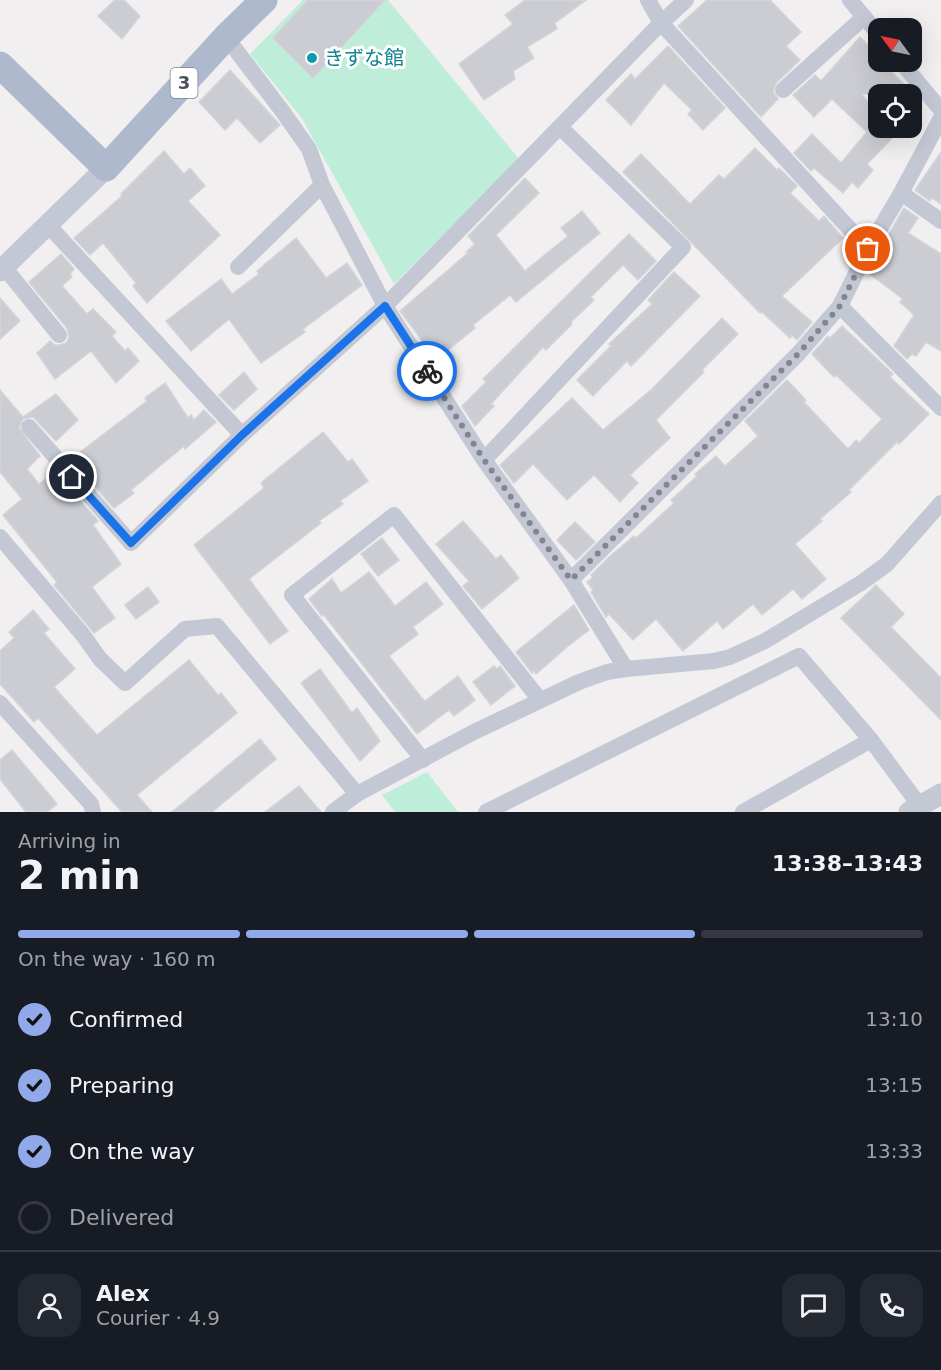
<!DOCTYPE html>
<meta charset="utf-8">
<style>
:root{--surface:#171b24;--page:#242831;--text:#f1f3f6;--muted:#9ea1a6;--line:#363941;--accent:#91a8eb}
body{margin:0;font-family:"DejaVu Sans","Noto Sans JP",sans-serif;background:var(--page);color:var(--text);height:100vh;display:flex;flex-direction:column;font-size:22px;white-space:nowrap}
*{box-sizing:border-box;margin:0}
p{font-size:20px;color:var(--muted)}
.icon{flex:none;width:33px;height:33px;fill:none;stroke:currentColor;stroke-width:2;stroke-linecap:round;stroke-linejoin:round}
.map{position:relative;height:812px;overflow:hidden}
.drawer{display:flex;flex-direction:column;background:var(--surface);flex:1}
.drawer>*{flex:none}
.needle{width:39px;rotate:303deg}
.tools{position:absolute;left:868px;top:18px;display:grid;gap:12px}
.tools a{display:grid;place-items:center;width:54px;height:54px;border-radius:12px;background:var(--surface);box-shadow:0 6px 24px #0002;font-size:30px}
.pin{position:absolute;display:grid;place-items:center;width:51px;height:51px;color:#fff;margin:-26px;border:3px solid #fff;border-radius:50%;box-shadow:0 2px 6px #0007}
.courier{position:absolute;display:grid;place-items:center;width:60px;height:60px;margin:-30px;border:4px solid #1a73e8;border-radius:50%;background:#fff;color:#222;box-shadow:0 2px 8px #0007}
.headline em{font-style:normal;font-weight:800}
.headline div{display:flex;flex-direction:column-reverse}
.headline{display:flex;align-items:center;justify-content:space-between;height:102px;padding:0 18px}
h1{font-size:39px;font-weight:800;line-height:45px}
.bar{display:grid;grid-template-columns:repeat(4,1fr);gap:9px 6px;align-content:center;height:72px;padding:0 18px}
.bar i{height:8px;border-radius:4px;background:var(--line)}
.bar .on{background:var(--accent)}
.bar p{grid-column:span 4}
.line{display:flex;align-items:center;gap:15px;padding:0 18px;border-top:2px solid var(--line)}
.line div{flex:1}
.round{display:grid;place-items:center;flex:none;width:63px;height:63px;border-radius:18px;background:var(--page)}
ol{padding:0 18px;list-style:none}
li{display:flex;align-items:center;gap:18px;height:66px}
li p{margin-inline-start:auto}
li .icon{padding:6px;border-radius:50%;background:var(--accent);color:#111;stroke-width:4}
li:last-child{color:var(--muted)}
li i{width:33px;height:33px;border:3px solid var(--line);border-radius:50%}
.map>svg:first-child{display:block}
.green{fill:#beeeda}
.building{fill:#cccdd3;stroke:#d3d4da;stroke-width:1.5}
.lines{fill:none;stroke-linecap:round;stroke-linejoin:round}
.minor{stroke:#c3c8d4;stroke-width:16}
.tertiary{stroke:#c3c8d4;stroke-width:21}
.primary{stroke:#afb9cd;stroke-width:27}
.done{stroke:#82868f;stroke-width:6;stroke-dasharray:0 10.8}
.route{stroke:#1a73e8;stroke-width:8}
.culture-dot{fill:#0f9aa8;stroke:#fff;stroke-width:2}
.labels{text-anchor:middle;stroke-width:6;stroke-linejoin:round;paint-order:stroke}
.shield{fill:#fff;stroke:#7e838d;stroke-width:1.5}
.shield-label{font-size:18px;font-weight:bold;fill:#474e5c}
.culture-label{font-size:20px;fill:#0d838f;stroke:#fff;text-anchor:start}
</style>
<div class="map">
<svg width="941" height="812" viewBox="0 0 941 812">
<rect width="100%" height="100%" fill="#f1efef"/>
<!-- green -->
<g class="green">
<polygon points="303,0 388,0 519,159 394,284 301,117 250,54"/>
<polygon points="427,772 458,812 395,812 382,795"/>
</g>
<!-- building -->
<g class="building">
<polygon points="115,0 124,0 140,16 122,39 98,16"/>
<polygon points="308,0 385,0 313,78 273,38"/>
<polygon points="525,0 586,0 555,23 557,29 527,47 534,58 513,71 515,79 484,100 459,64 513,24 505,15"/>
<polygon points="707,0 770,0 801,32 786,46 800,60 776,83 773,92 778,99 761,117 678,26"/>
<polygon points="860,37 876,53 875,55 879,62 881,62 914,94 861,94 879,113 879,128 894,128 898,132 867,164 873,170 858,188 852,182 843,193 814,168 811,171 794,153 812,134 841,163 867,132 832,99 814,117 793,95 815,75 821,81"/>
<polygon points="668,46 725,108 703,130 688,114 692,110 664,83 631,125 606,100 631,74 635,79"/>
<polygon points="230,70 280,125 260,143 237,118 225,130 199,102"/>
<polygon points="755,148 777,170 779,168 797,186 790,193 819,221 824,216 843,238 782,296 812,322 797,340 792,335 790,338 762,312 760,313 623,172 641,154 690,204 719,175 724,179"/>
<polygon points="164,151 184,174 190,168 205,186 188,201 220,235 147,303 133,286 136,283 103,243 90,255 74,238 122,196 121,194"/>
<polygon points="941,152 941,204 932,198 930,201 915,190"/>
<polygon points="525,178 539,193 496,235 525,271 568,236 561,228 582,211 600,233 516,302 510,295 473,325 475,328 448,350 454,357 438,369 426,350 428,348 400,311 468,253 466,252 475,244 468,236"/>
<polygon points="904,208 918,218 908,233 941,254 941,351 926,342 916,356 912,354 907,359 894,346 914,315 900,302 903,299 870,274 888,250 882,246"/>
<polygon points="629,234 656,261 638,280 623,265 591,297 594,300 571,322 572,324 546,350 543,347 491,404 494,406 475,426 462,406 486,382 483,379"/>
<polygon points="296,238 326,278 347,263 362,285 303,329 305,332 261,363 229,319 191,351 166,321 221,279 232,294 259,274 257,271"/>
<polygon points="61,254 74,269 70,274 72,277 62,286 87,314 93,309 116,332 112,336 125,351 128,348 139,361 116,383 91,351 55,379 37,353 50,341 55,345 60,345 66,343 69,338 67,328 29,282"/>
<polygon points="674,272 700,296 631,366 627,361 593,396 577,380 611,346 609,344 652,304 648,300"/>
<polygon points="0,298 20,321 0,339"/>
<polygon points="722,318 738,334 702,370 704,372 656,420 670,438 630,475 638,483 620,502 594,475 567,500 533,464 514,483 500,465 572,398 603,430 652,389"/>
<polygon points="842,326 893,374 890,377 929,414 899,444 897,442 849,490 851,492 820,519 822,521 795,544 826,579 802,599 793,589 762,615 753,604 723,629 717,621 683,651 656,619 633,640 609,614 606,617 591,592 593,590 587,582 593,577 591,575 609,557 634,536 636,538 674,503 671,500 697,476 695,474 716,456 725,466 758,436 745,421 787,380 806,400 804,402 848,449 856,440 859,443 882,419 836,375 834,377 812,354 828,336 830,338"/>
<polygon points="244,372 257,389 234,410 219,395"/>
<polygon points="165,383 188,418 191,415 194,420 204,410 216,422 185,449 184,446 131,490 134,493 114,508 71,459 147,401 145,398"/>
<polygon points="0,390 23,417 56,394 78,420 56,441 33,417 23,419 19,428 40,456 27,469 39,484 55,472 98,521 93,525 121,564 92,587 115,618 94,633 54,585 57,582 3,515 22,499 0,472"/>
<polygon points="323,432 348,462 352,459 368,481 340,501 343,504 319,521 321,523 249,579 288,631 270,644 194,545 264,488 261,483"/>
<polygon points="463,521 496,559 501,555 519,578 482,609 463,586 469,581 436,544"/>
<polygon points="575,522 595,542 576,560 557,540"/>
<polygon points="382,538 399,560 378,576 361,554"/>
<polygon points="369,572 395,606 426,582 443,604 413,627 418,634 389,656 421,697 425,701 458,676 475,700 454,716 449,710 417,734 324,615 322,616 309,599 332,579 341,593"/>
<polygon points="876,585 904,614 891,627 941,678 941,720 841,618"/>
<polygon points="148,587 159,602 136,619 125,605"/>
<polygon points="574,605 589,630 568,646 536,674 534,671 532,673 516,652"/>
<polygon points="33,610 49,629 44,633 75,669 54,687 97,735 189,660 218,695 221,693 237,713 137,795 152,812 122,812 38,718 34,722 0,684 0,651 14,638 9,632"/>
<polygon points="494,666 497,669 500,666 515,686 491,705 473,682"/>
<polygon points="320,669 352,713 357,708 380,741 360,761 301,683"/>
<polygon points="260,739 276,759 212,812 172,812"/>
<polygon points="12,750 57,804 47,812 26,812 0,779 0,760"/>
<polygon points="299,786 321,812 265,812"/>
</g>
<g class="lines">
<!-- minor -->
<g class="minor">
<polyline points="648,0 661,23 868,249"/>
<polyline points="850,0 879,35"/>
<polyline points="226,37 283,112 309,149 322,185 385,306 484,460 571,580 626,669"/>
<polyline points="901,62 941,110"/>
<polyline points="783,90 864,17"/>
<polyline points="901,193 941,221"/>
<polyline points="48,225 242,435"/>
<polyline points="4,267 59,335"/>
<polyline points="238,267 322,185"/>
<polyline points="840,306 941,408"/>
<polyline points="29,427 131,543 242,435 385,306 661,23 686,0"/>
<polyline points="484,460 683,247 560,127"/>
<polyline points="0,537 83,635 100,659 125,683 185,629 217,626 357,794"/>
<polyline points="571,580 798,354 840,306 868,249 901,193 941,118"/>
<polyline points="0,703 91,804 93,812"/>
<polyline points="423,760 292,595 394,515 540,700"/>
<polyline points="333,812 357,794 474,732 579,682 607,672 626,669 714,661 730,657 765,641 861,583 887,564 941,503"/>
<polyline points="486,812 799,656 871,740 920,806"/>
<polyline points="743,812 871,740"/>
</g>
<!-- tertiary -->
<g class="tertiary">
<polyline points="0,271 106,168"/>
<polyline points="909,812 941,794"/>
</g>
<!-- primary -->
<polyline class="primary" points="0,65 106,168 226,37 264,0"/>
</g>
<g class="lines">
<!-- done -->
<polyline class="done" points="427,371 484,460 571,580 798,354 840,306 868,249"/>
<!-- route -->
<polyline class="route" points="72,477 131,543 242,435 385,306 427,371"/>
</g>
<!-- markers -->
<circle class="culture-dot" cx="312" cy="58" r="6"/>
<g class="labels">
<!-- shield labels -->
<rect class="shield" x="170.5" y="68" width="27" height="30" rx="4.5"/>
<g class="shield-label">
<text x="184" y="89">3</text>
</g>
<!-- culture labels -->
<g class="culture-label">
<text x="324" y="65">きずな館</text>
</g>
</g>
</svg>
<div class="tools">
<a><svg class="needle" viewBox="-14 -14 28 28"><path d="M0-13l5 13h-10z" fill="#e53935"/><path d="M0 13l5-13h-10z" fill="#9ea1a6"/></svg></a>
<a><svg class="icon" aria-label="locate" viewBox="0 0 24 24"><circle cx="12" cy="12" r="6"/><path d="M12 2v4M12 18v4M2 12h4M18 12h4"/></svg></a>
</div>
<div class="pin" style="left:868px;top:249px;background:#ea580c"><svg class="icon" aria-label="bag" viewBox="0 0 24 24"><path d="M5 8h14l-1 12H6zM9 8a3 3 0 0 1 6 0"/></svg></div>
<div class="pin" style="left:72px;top:477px;background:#1f2937"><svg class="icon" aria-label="home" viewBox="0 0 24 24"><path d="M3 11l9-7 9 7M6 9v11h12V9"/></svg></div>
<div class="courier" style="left:427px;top:371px"><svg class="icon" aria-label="bike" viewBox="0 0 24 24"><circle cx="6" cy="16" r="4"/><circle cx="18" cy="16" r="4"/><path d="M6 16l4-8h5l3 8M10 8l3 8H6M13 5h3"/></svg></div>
</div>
<section class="drawer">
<div class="headline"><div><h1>2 min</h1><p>Arriving in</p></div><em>13:38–13:43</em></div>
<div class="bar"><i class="on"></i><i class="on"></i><i class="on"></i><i></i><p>On the way · 160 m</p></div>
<ol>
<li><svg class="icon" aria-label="check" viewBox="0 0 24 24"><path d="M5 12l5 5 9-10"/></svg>Confirmed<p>13:10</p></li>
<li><svg class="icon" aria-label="check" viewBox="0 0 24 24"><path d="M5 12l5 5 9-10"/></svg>Preparing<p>13:15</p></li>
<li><svg class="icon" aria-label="check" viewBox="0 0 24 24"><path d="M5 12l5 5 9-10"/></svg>On the way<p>13:33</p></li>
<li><i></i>Delivered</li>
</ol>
<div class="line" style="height:108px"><a class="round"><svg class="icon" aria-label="person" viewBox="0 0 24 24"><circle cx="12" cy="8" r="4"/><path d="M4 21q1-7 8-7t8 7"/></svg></a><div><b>Alex</b><p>Courier · 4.9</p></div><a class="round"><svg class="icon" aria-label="chat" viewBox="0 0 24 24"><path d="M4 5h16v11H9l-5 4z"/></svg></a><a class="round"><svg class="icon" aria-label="phone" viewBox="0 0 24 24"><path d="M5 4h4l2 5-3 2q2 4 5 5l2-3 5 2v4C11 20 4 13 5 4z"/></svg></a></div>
</section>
